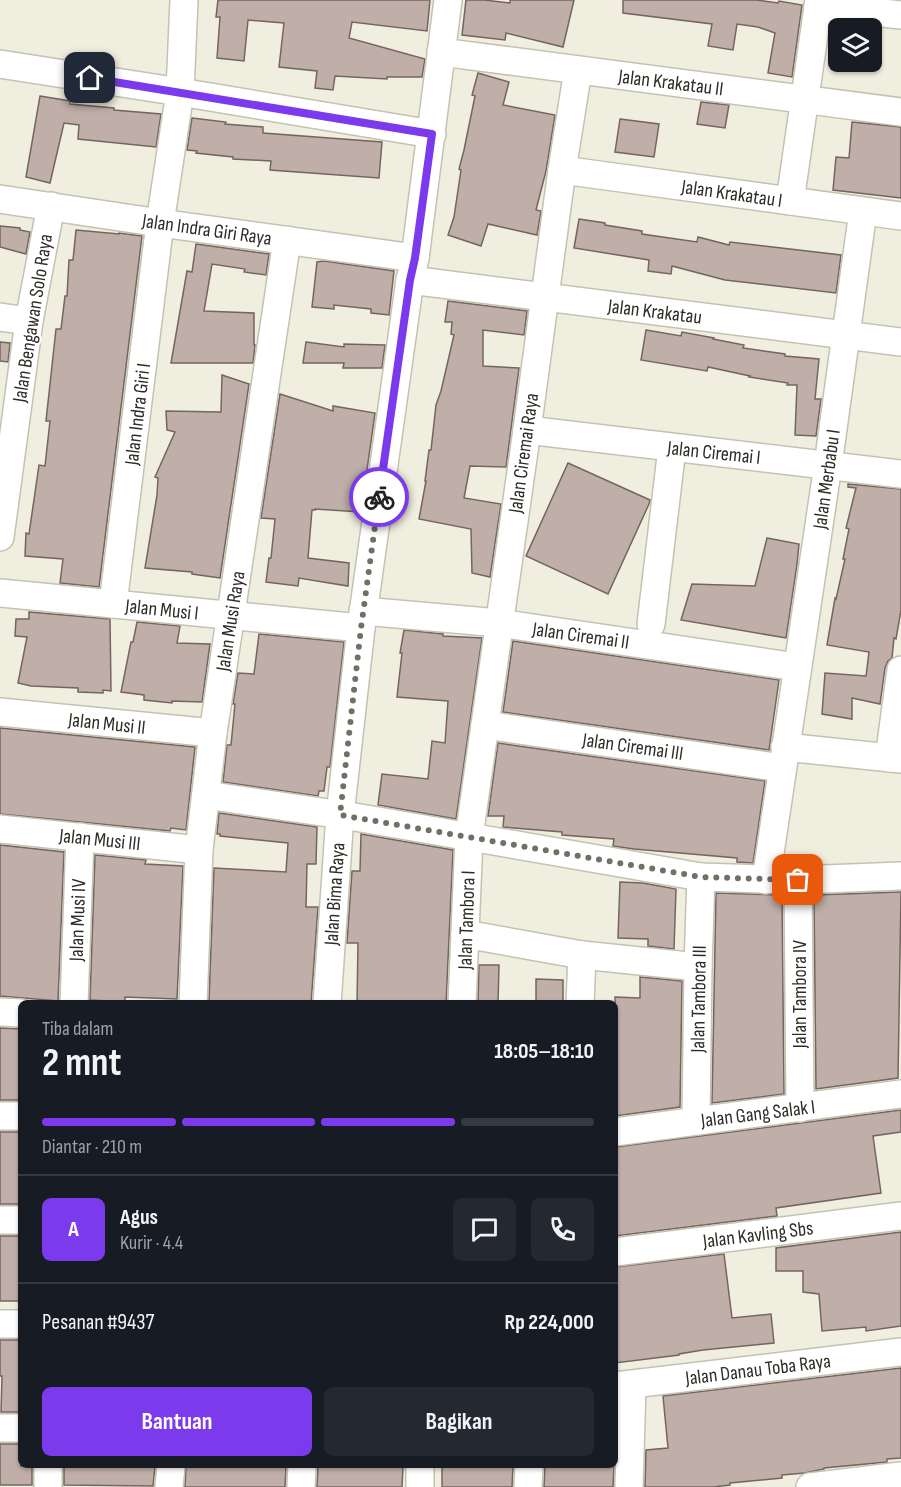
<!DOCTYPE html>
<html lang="id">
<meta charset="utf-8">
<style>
:root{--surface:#171b24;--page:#242831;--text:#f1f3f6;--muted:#9ea1a6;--line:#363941;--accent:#7c3aed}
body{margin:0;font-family:"Sofia Sans Condensed",sans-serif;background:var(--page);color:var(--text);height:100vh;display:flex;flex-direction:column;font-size:22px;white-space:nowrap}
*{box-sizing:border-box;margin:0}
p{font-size:20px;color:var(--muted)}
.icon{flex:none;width:33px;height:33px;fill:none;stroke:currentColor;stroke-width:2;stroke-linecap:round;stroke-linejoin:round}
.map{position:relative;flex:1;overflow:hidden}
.details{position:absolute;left:18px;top:1000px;width:600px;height:468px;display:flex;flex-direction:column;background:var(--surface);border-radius:9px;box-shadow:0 2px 4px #0004}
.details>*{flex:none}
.tools{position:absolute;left:828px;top:18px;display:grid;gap:12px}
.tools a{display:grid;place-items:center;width:54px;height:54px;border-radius:9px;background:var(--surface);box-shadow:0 2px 4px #0004;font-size:30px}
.pin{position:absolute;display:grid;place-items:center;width:51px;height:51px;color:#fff;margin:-26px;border-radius:12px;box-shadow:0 3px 9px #0006}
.courier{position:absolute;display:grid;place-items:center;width:60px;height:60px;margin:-30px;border:4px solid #7c3aed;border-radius:50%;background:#fff;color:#222;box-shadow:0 2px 8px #0007}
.overview em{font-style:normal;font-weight:700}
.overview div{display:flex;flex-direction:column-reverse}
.overview{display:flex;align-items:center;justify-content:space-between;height:102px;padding:0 24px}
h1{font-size:39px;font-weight:700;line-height:45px}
.bar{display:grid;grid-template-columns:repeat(4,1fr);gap:9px 6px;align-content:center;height:72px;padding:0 24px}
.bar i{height:8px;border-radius:4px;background:var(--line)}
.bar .on{background:var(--accent)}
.bar p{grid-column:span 4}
.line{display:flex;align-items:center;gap:15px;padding:0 24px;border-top:2px solid var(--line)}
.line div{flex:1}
.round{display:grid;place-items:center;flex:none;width:63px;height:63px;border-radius:9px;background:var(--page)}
.cta{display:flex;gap:12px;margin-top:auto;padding:12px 24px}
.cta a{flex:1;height:69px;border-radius:9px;background:var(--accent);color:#fff;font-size:24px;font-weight:700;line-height:69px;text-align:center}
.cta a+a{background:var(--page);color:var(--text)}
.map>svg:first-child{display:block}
.building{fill:#c0afa9;stroke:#746560;stroke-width:1.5}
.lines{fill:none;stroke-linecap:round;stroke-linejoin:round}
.minor-casing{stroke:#c4c2b3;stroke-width:30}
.minor{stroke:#fff;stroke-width:27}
.done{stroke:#717066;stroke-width:6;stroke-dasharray:0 10.8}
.route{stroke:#7c3aed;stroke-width:8}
.labels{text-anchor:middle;stroke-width:4.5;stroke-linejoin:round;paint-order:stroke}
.street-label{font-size:20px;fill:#2d2c26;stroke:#fff}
</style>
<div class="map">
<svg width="901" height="1487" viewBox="0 0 901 1487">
<rect width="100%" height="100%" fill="#f0eede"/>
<!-- building -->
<g class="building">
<polygon points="218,0 430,0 427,31 352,22 349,38 425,59 422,77 387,77 387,79 335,76 333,90 315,88 317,71 279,67 284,23 248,20 244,61 217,58 220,17 216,17"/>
<polygon points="466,0 484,0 510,3 510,0 574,0 563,47 506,33 505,40 462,35"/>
<polygon points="623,0 756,0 778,3 779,1 802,5 792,77 768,73 775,33 758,27 737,24 733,50 708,46 712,24 623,13"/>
<polygon points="478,73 509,82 503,105 555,115 546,171 536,210 541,211 537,235 488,224 481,246 448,235 454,217 461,170 459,169 464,150 475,96 472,95"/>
<polygon points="40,96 70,101 70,104 114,108 114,110 161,114 156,147 78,139 79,125 64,123 50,183 26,177"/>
<polygon points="701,102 729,105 725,128 697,124"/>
<polygon points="192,118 226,122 225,124 263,127 263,133 382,142 379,178 270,170 271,161 233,159 233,157 196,153 197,151 187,150"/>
<polygon points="620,119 659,124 654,157 615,152"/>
<polygon points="852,122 901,127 901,198 833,190 836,157 849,158"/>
<polygon points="579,219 605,223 605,225 642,231 642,234 697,242 698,237 729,245 730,242 841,255 836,293 725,280 672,266 671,274 648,271 649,260 574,248"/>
<polygon points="0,226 20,228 20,230 30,232 26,254 0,247"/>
<polygon points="76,230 119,234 119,233 142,236 99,587 60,583 63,559 25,556 26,533 29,534 39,465 45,466 50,421 46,421 56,329 61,329 65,296 67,296 69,260 73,260"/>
<polygon points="196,244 269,254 266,275 244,272 245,269 212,264 204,311 254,313 254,345 255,345 253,363 171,363 187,271 192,272"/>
<polygon points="324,261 394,271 389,315 371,313 371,309 334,305 334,309 312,307 317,262"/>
<polygon points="448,301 527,311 524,335 483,330 483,366 519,368 506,467 470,466 464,498 501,504 490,577 472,573 471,529 419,519 426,481 425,481 429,450 431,450 436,405 441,391 454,335 451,334 452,322 445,322"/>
<polygon points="646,330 681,336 682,332 714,338 713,339 744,345 743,348 785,354 785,356 819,359 815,399 821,399 816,436 795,435 797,385 787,385 788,383 749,377 750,376 708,367 707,371 641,360"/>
<polygon points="0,342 10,343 8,362 0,361"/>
<polygon points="306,342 344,347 344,344 385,345 382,368 343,368 344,363 303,363"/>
<polygon points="222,375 249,384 220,578 192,574 192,572 145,568 157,495 158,478 155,477 175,432 167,430 166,411 221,412"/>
<polygon points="280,394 333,411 333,406 375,413 361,512 315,509 315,510 312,510 308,558 349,563 348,586 299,578 298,586 266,582 269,558 271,558 275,519 261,518"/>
<polygon points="568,463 650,500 649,504 608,594 526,556"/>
<polygon points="848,484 901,489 901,610 896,639 894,638 892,658 888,661 885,668 880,704 852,698 852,719 822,714 825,673 866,676 869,652 827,645 835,598 836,599 845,559 843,559 849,529 846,528 856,488 848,487"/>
<polygon points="767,538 799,544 797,564 786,638 681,620 692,584 755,586"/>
<polygon points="29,612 110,619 111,691 103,690 103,693 78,692 78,688 31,686 18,683 27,637 15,636 16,619 29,619"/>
<polygon points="137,622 180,626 177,643 210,644 202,702 172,701 172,703 144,700 144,695 121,692 131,642 133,642"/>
<polygon points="404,630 443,634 443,636 482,638 456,819 378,805 382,774 428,779 432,741 445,743 448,701 397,697 402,653 400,653"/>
<polygon points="259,634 344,642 330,767 327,767 324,791 319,791 318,796 223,782 227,745 231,745 235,704 233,704 238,673 254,674"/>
<polygon points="513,641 779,680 769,750 503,712"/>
<polygon points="0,728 195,747 186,830 171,828 170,831 0,814"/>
<polygon points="498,743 765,781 753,863 737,862 737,858 634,849 613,846 614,839 562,835 562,832 503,827 504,816 488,816"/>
<polygon points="219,813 317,827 316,864 307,864 306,907 318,907 311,1004 252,1002 252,1004 216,1004 216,1001 209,1001 214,868 286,872 288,843 220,836 220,834 217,834"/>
<polygon points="361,834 453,850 446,1004 357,1004 358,943 347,943 352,871 360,871"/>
<polygon points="0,845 64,852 58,1001 0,996"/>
<polygon points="95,855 146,860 145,864 183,866 177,999 125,997 125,1002 90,1000"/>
<polygon points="620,882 643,883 676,889 674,949 648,946 648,939 618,938"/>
<polygon points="901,892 898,1078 816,1089 814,895"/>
<polygon points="716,893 782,895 784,1094 712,1103"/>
<polygon points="479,965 499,965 498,1004 478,1004"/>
<polygon points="640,977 682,981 680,1107 615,1116 615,997 640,998"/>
<polygon points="536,979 563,980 563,1004 536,1004"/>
<polygon points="0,1028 21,1029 21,1100 0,1100"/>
<polygon points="901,1110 901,1132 873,1136 881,1193 776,1208 777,1216 615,1236 615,1147"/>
<rect x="0" y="1132" width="21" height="72"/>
<polygon points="901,1232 901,1326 866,1331 866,1327 822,1331 819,1294 803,1292 803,1271 776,1271 776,1248"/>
<rect x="0" y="1236" width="21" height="65"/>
<polygon points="724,1254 732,1318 771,1314 774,1343 703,1350 679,1354 679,1355 615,1363 615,1267"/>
<polygon points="0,1340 21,1340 21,1412 1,1412 2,1376 0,1376"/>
<polygon points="901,1368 901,1458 887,1459 887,1462 824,1468 824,1469 805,1473 782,1475 782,1478 730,1483 730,1485 713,1487 645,1487 646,1450 668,1448 663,1396"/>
<polygon points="0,1444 21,1444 21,1466 32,1466 32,1485 0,1485"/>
<polygon points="64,1466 155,1466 153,1486 64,1485"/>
<polygon points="186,1466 286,1466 285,1487 185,1487"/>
<polygon points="318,1466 366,1466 403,1467 402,1487 317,1487"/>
<polygon points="442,1466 513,1466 512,1487 442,1487"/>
<polygon points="545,1466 614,1466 613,1487 544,1487"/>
</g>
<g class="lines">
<defs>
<g id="minor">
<polyline points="818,6 901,15"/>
<polyline points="441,52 901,112"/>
<polyline points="0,64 180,92 432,134"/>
<polyline points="562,170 901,216"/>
<polyline points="0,199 160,223 415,258"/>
<polyline points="790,201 819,0"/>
<polyline points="410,280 901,342"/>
<polyline points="0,317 29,321"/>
<polyline points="527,430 901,474"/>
<polyline points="0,537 29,321 51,206"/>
<polyline points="0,593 361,628"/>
<polyline points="113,604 160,223 180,92 184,0"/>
<polyline points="363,611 499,623 797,667"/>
<polyline points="651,624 672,448"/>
<polyline points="0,712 213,733"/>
<polyline points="485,725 782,768"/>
<polyline points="785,747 901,759"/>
<polyline points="889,758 901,670"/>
<polyline points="206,795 349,816 701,877 798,880 901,876"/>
<polyline points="0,829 199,850"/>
<polyline points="766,880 828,465 863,211"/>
<polyline points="798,880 800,1108"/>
<polyline points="465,934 582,955 698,967"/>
<polyline points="74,1004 80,837"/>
<polyline points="193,1004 199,850 213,733 287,240"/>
<polyline points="327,1004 340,815 361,628 410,280 415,258 448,0"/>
<polyline points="462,1004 469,837 527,430 562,170 578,70"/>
<polyline points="580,1004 582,955"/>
<polyline points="0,1012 21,1013"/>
<polyline points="0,1116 21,1116"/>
<polyline points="696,1121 698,967 701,877"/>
<polyline points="615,1132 901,1094"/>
<polyline points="0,1220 21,1220"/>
<polyline points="615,1252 901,1216"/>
<polyline points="0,1324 21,1324"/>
<polyline points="615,1386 901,1352"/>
<polyline points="0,1428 21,1428"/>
<polyline points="48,1487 48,1466"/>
<polyline points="169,1487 171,1466"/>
<polyline points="301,1487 302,1466"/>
<polyline points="420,1487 420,1466"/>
<polyline points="528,1487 529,1466"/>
<polyline points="629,1487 632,1385"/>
<polyline points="810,1487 901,1476"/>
</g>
</defs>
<!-- minor casing -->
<use href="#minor" class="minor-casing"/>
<!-- minor -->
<use href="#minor" class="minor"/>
</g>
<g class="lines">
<!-- done -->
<polyline class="done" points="379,497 361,628 340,815 701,877 798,880"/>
<!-- route -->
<polyline class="route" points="90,78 432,134 415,258 410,280 379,497"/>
</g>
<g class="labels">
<!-- street labels -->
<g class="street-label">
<text transform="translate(671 82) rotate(7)" y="7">Jalan Krakatau II</text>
<text transform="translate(732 193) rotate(8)" y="7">Jalan Krakatau I</text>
<text transform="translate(207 229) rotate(8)" y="7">Jalan Indra Giri Raya</text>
<text transform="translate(655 311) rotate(7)" y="7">Jalan Krakatau</text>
<text transform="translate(32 318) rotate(-81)" y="7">Jalan Bengawan Solo Raya</text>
<text transform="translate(137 414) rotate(-83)" y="7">Jalan Indra Giri I</text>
<text transform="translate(714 452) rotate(6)" y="7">Jalan Ciremai I</text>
<text transform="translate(523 453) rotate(-82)" y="7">Jalan Ciremai Raya</text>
<text transform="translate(826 479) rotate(-82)" y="7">Jalan Merbabu I</text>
<text transform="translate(162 609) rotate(6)" y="7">Jalan Musi I</text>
<text transform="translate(230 621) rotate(-81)" y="7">Jalan Musi Raya</text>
<text transform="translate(581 635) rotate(8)" y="7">Jalan Ciremai II</text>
<text transform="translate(107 723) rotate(6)" y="7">Jalan Musi II</text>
<text transform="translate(633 746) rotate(8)" y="7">Jalan Ciremai III</text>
<text transform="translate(100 839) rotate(6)" y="7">Jalan Musi III</text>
<text transform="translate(334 894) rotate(-86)" y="7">Jalan Bima Raya</text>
<text transform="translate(77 920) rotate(-88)" y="7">Jalan Musi IV</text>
<text transform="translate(466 920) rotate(-88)" y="7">Jalan Tambora I</text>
<text transform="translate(799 994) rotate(-90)" y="7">Jalan Tambora IV</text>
<text transform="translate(698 999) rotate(-89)" y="7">Jalan Tambora III</text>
<text transform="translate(758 1113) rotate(-7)" y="7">Jalan Gang Salak I</text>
<text transform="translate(758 1234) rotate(-7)" y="7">Jalan Kavling Sbs</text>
<text transform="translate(758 1369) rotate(-7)" y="7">Jalan Danau Toba Raya</text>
</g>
</g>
</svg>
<div class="tools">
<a><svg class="icon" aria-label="layers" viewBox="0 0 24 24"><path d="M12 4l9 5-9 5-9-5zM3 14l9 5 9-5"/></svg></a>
</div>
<div class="pin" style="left:798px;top:880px;background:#ea580c"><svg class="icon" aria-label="bag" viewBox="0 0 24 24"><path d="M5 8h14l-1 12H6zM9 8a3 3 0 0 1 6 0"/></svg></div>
<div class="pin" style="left:90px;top:78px;background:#1f2937"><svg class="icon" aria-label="home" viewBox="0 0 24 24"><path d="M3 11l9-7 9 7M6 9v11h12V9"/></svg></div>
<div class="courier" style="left:379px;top:497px"><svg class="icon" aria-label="bike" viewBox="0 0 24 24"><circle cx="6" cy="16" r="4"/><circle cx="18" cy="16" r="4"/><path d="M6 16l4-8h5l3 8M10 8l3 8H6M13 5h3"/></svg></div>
<section class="details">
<div class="overview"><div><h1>2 mnt</h1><p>Tiba dalam</p></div><em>18:05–18:10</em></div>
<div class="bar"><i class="on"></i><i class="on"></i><i class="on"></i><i></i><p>Diantar · 210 m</p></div>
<div class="line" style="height:108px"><b class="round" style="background:var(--accent);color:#fff">A</b><div><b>Agus</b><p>Kurir · 4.4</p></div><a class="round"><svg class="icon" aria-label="chat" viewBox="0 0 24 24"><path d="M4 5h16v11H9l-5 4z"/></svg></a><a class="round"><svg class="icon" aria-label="phone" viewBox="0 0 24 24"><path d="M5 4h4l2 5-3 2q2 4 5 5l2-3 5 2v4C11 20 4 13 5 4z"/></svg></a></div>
<div class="line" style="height:78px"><div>Pesanan #9437</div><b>Rp 224,000</b></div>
<div class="cta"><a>Bantuan</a><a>Bagikan</a></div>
</section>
</div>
